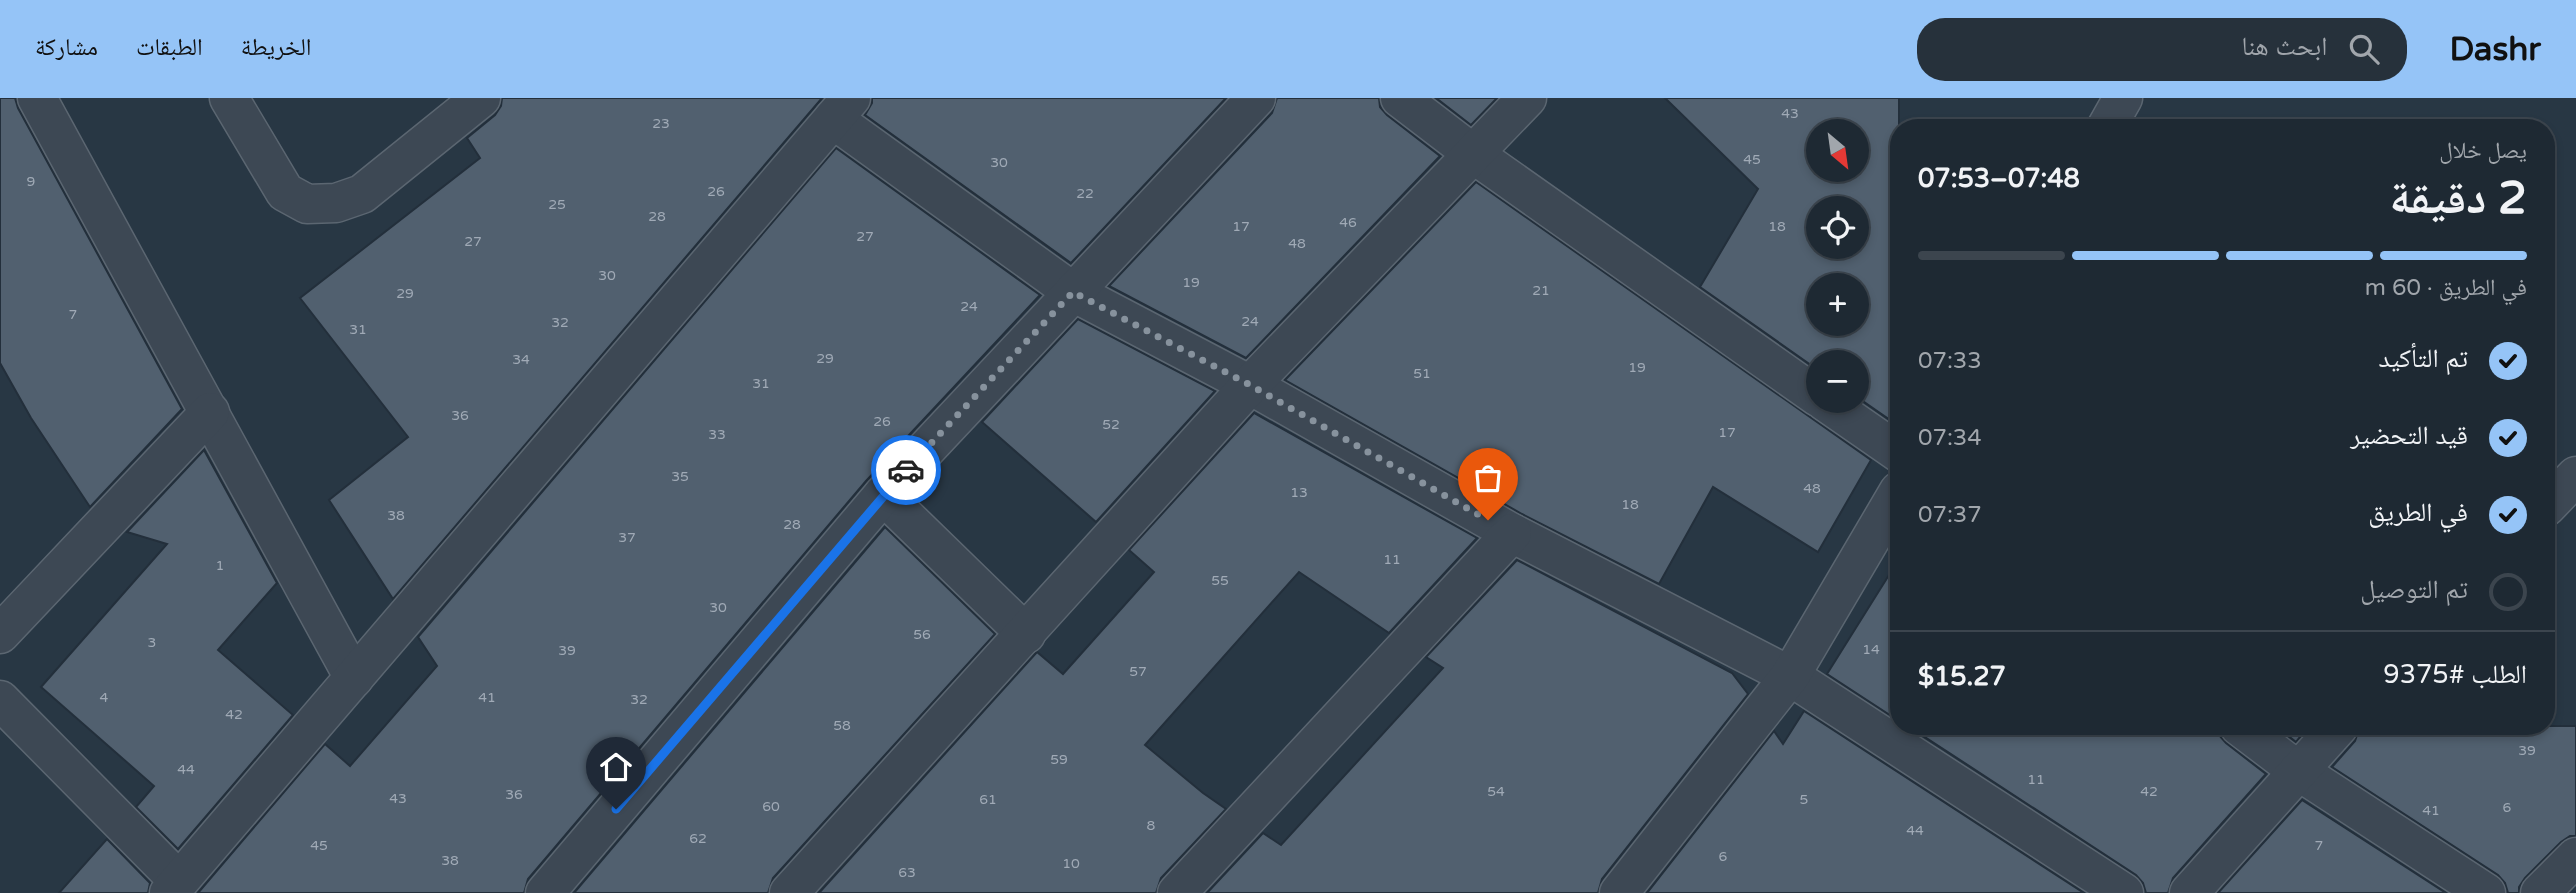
<!DOCTYPE html>
<html lang="ar">
<meta charset="utf-8">
<style>
:root{--surface:#1e2933;--page:#26313b;--text:#f1f3f6;--muted:#a1a6ac;--line:#3c454e;--accent:#95c4f7}
body{margin:0;font-family:"Varela Round","Noto Naskh Arabic",sans-serif;background:var(--page);color:var(--text);direction:rtl;height:100vh;display:flex;flex-direction:column;font-size:26px;white-space:nowrap}
*{box-sizing:border-box;margin:0}
p{font-size:23px;color:var(--muted)}
.icon{flex:none;width:38px;height:38px;fill:none;stroke:currentColor;stroke-width:2;stroke-linecap:round;stroke-linejoin:round}
.map{position:relative;flex:1;overflow:hidden;direction:ltr}
.drawer{position:absolute;left:1890px;top:21px;width:665px;height:616px;display:flex;flex-direction:column;background:var(--surface);border-radius:28px;box-shadow:0 4px 10px #0003,0 0 0 2px var(--line);direction:rtl}
.drawer>*{flex:none}
.needle{width:46px;rotate:151deg}
.tools{position:absolute;left:1806px;top:21px;display:grid;gap:14px}
.tools a{display:grid;place-items:center;width:63px;height:63px;border-radius:50%;background:var(--surface);box-shadow:0 4px 10px #0003,0 0 0 2px var(--line);font-size:35px}
.pin{position:absolute;display:grid;place-items:center;width:60px;height:60px;color:#fff;margin:-72px -30px;border-radius:50% 50% 50% 0;rotate:-45deg;box-shadow:0 0 7px #0007}
.pin .icon{rotate:45deg}
.courier{position:absolute;display:grid;place-items:center;width:70px;height:70px;margin:-35px;border:5px solid #1a73e8;border-radius:50%;background:#fff;color:#222;box-shadow:0 2px 9px #0007}
.headline em{font-style:normal;font-weight:800}
.headline div{display:flex;flex-direction:column-reverse}
.headline{display:flex;align-items:center;justify-content:space-between;height:119px;padding:0 28px}
h1{font-size:46px;font-weight:800;line-height:52px}
.bar{display:grid;grid-template-columns:repeat(4,1fr);gap:10px 7px;align-content:center;height:84px;padding:0 28px}
.bar i{height:9px;border-radius:5px;background:var(--line)}
.bar .selected{background:var(--accent)}
.bar p{grid-column:span 4}
.line{display:flex;align-items:center;gap:18px;padding:0 28px;border-top:2px solid var(--line)}
.line div{flex:1}
ol{padding:0 28px;list-style:none}
li{display:flex;align-items:center;gap:21px;height:77px}
li p{margin-inline-start:auto}
li .icon{padding:7px;border-radius:50%;background:var(--accent);color:#111;stroke-width:4}
li:last-child{color:var(--muted)}
li i{width:38px;height:38px;border:4px solid var(--line);border-radius:50%}
header{display:flex;align-items:center;gap:42px;box-sizing:border-box;height:98px;padding:0 35px;background:var(--accent);color:#111}
header strong{font-size:33px}
nav{display:flex;gap:38px;margin-inline-start:auto;font-size:24px}
.search{width:490px;height:63px;background:var(--page);display:flex;align-items:center;gap:18px;box-sizing:border-box;padding:0 24px;border-radius:28px;color:var(--muted);font-size:26px}
.map>svg:first-child{display:block}
.building{fill:#51606f;stroke:#232f3b;stroke-width:2;fill-rule:evenodd}
.lines{fill:none;stroke-linecap:round;stroke-linejoin:round}
.minor-casing{stroke:#5b6671;stroke-width:41}
.minor{stroke:#3d4854;stroke-width:38}
.done{stroke:#87929d;stroke-width:7;stroke-dasharray:0 12.6}
.route{stroke:#1a73e8;stroke-width:9}
.labels{text-anchor:middle;stroke-width:5;stroke-linejoin:round;paint-order:stroke}
.number-label{font-size:14px;fill:#a0aab6}
</style>
<header>
<strong>Dashr</strong>
<div class="search"><svg class="icon" aria-label="search" viewBox="0 0 24 24"><circle cx="10" cy="10" r="6"/><path d="M15 15l6 6"/></svg>ابحث هنا</div>
<nav><a>الخريطة</a><a>الطبقات</a><a>مشاركة</a></nav>
</header>
<div class="map">
<svg width="2576" height="795" viewBox="0 0 2576 795">
<rect width="100%" height="100%" fill="#283744"/>
<!-- building -->
<g class="building">
<polygon points="0,0 15,0 18,10 182,311 90,409 31,320 0,265"/>
<polygon points="502,0 822,0 393,501 329,402 408,339 300,200 480,60 467,40 495,17 501,8"/>
<polygon points="872,0 1226,0 1071,165 865,17 872,5"/>
<polygon points="1277,0 1379,0 1380,9 1387,17 1440,58 1246,260 1109,188 1272,15"/>
<polygon points="1436,0 1497,0 1471,27"/>
<path d="M1665,0H1899V315L1893,324L1857,299V264H1818V272L1700,189L1758,91ZM1818,33H1857V72H1818ZM1818,110H1857V149H1818ZM1818,187H1857V226H1818Z"/>
<polygon points="836,50 1040,197 866,383 528,781 524,795 198,795 325,646 350,668 437,568 418,539"/>
<polygon points="1476,84 1871,362 1818,454 1713,389 1659,486 1522,416 1285,282"/>
<polygon points="1078,221 1215,293 1096,424 982,324"/>
<polygon points="1254,315 1477,440 1389,535 1299,474 1145,647 1203,695 1226,711 1161,780 1156,795 819,795 1037,554 1063,576 1154,474 1129,452"/>
<polygon points="204,352 277,485 218,552 293,617 178,751 136,709 154,688 41,589 167,446 127,434"/>
<polygon points="885,429 995,536 773,780 768,795 574,795"/>
<polygon points="1899,461 1899,623 1827,576"/>
<polygon points="1517,462 1732,575 1748,596 1602,781 1598,795 1207,795 1263,735 1281,747 1443,570 1426,559"/>
<polygon points="1804,613 2084,795 1647,795 1774,633 1783,646"/>
<polygon points="1908,628 2218,628 2219,637 2226,645 2266,676 2173,780 2168,795 2146,795 2143,785 2136,777"/>
<polygon points="2276,628 2309,628 2296,644"/>
<polygon points="2360,628 2576,628 2576,738 2570,738 2561,744 2525,780 2519,789 2519,795 2508,795 2505,785 2498,777 2332,669 2355,643"/>
<polygon points="2302,702 2446,795 2218,795"/>
<polygon points="107,741 150,785 148,795 59,795"/>
</g>
<g class="lines">
<defs>
<g id="minor">
<polyline points="37,0 354,580"/>
<polyline points="229,0 285,94 307,106 336,105 362,96 481,0"/>
<polyline points="1400,0 1472,55 1818,299"/>
<polyline points="833,21 1073,194 1250,287 1512,435 1790,578 2124,795"/>
<polyline points="2106,30 2123,0"/>
<polyline points="1824,303 1899,355"/>
<polyline points="883,397 1026,536"/>
<polyline points="2546,409 2576,378"/>
<polyline points="0,536 210,314"/>
<polyline points="0,602 179,783"/>
<polyline points="2239,628 2297,672 2486,795"/>
<polyline points="169,795 851,0"/>
<polyline points="545,795 883,397 1256,0"/>
<polyline points="789,795 1250,287 1527,0"/>
<polyline points="1177,795 1512,435"/>
<polyline points="1619,795 1790,578 1899,393"/>
<polyline points="2189,795 2339,628"/>
<polyline points="2540,795 2576,759"/>
</g>
</defs>
<!-- minor casing -->
<use href="#minor" class="minor-casing"/>
<!-- minor -->
<use href="#minor" class="minor"/>
</g>
<g class="lines">
<!-- done -->
<polyline class="done" points="906,372 1073,194 1250,287 1488,422"/>
<!-- route -->
<polyline class="route" points="616,711 906,372"/>
</g>
<g class="labels">
<!-- number labels -->
<g class="number-label">
<text x="1790" y="20">43</text>
<text x="661" y="30">23</text>
<text x="1752" y="66">45</text>
<text x="999" y="69">30</text>
<text x="31" y="88">9</text>
<text x="716" y="98">26</text>
<text x="1085" y="100">22</text>
<text x="557" y="111">25</text>
<text x="657" y="123">28</text>
<text x="1348" y="129">46</text>
<text x="1241" y="133">17</text>
<text x="1777" y="133">18</text>
<text x="865" y="143">27</text>
<text x="473" y="148">27</text>
<text x="1297" y="150">48</text>
<text x="607" y="182">30</text>
<text x="1191" y="189">19</text>
<text x="1541" y="197">21</text>
<text x="405" y="200">29</text>
<text x="969" y="213">24</text>
<text x="73" y="221">7</text>
<text x="1250" y="228">24</text>
<text x="560" y="229">32</text>
<text x="358" y="236">31</text>
<text x="825" y="265">29</text>
<text x="521" y="266">34</text>
<text x="1637" y="274">19</text>
<text x="1422" y="280">51</text>
<text x="761" y="290">31</text>
<text x="460" y="322">36</text>
<text x="882" y="328">26</text>
<text x="1111" y="331">52</text>
<text x="1727" y="339">17</text>
<text x="717" y="341">33</text>
<text x="680" y="383">35</text>
<text x="1812" y="395">48</text>
<text x="1299" y="399">13</text>
<text x="1630" y="411">18</text>
<text x="396" y="422">38</text>
<text x="792" y="431">28</text>
<text x="627" y="444">37</text>
<text x="1392" y="466">11</text>
<text x="220" y="472">1</text>
<text x="1220" y="487">55</text>
<text x="718" y="514">30</text>
<text x="922" y="541">56</text>
<text x="152" y="549">3</text>
<text x="1871" y="556">14</text>
<text x="567" y="557">39</text>
<text x="1138" y="578">57</text>
<text x="104" y="604">4</text>
<text x="487" y="604">41</text>
<text x="639" y="606">32</text>
<text x="234" y="621">42</text>
<text x="842" y="632">58</text>
<text x="2527" y="657">39</text>
<text x="1059" y="666">59</text>
<text x="186" y="676">44</text>
<text x="2036" y="686">11</text>
<text x="1496" y="698">54</text>
<text x="2149" y="698">42</text>
<text x="514" y="701">36</text>
<text x="398" y="705">43</text>
<text x="988" y="706">61</text>
<text x="1804" y="706">5</text>
<text x="771" y="713">60</text>
<text x="2507" y="714">6</text>
<text x="2431" y="717">41</text>
<text x="1151" y="732">8</text>
<text x="1915" y="737">44</text>
<text x="698" y="745">62</text>
<text x="319" y="752">45</text>
<text x="2319" y="752">7</text>
<text x="1723" y="763">6</text>
<text x="450" y="767">38</text>
<text x="1071" y="770">10</text>
<text x="907" y="779">63</text>
</g>
</g>
</svg>
<div class="tools">
<a><svg class="needle" viewBox="-14 -14 28 28"><path d="M0-13l5 13h-10z" fill="#e53935"/><path d="M0 13l5-13h-10z" fill="#a1a6ac"/></svg></a>
<a><svg class="icon" aria-label="locate" viewBox="0 0 24 24"><circle cx="12" cy="12" r="6"/><path d="M12 2v4M12 18v4M2 12h4M18 12h4"/></svg></a>
<a>+</a>
<a>−</a>
</div>
<div class="pin" style="left:1488px;top:422px;background:#ea580c"><svg class="icon" aria-label="bag" viewBox="0 0 24 24"><path d="M5 8h14l-1 12H6zM9 8a3 3 0 0 1 6 0"/></svg></div>
<div class="pin" style="left:616px;top:711px;background:#1f2937"><svg class="icon" aria-label="home" viewBox="0 0 24 24"><path d="M3 11l9-7 9 7M6 9v11h12V9"/></svg></div>
<div class="courier" style="left:906px;top:372px"><svg class="icon" aria-label="car" viewBox="0 0 24 24"><path d="M5 17H2v-5l4-1 3-4h7l3 4 3 1v5h-3M9 17h6M6 11h13"/><circle cx="7" cy="17" r="2"/><circle cx="17" cy="17" r="2"/></svg></div>
<section class="drawer">
<div class="headline"><div><h1>2 دقيقة</h1><p>يصل خلال</p></div><em>07:48–07:53</em></div>
<div class="bar"><i class="selected"></i><i class="selected"></i><i class="selected"></i><i></i><p>في الطريق · 60 m</p></div>
<ol>
<li><svg class="icon" aria-label="check" viewBox="0 0 24 24"><path d="M5 12l5 5 9-10"/></svg>تم التأكيد<p>07:33</p></li>
<li><svg class="icon" aria-label="check" viewBox="0 0 24 24"><path d="M5 12l5 5 9-10"/></svg>قيد التحضير<p>07:34</p></li>
<li><svg class="icon" aria-label="check" viewBox="0 0 24 24"><path d="M5 12l5 5 9-10"/></svg>في الطريق<p>07:37</p></li>
<li><i></i>تم التوصيل</li>
</ol>
<div class="line" style="height:91px"><div>الطلب #9375</div><b>$15.27</b></div>
</section>
</div>
